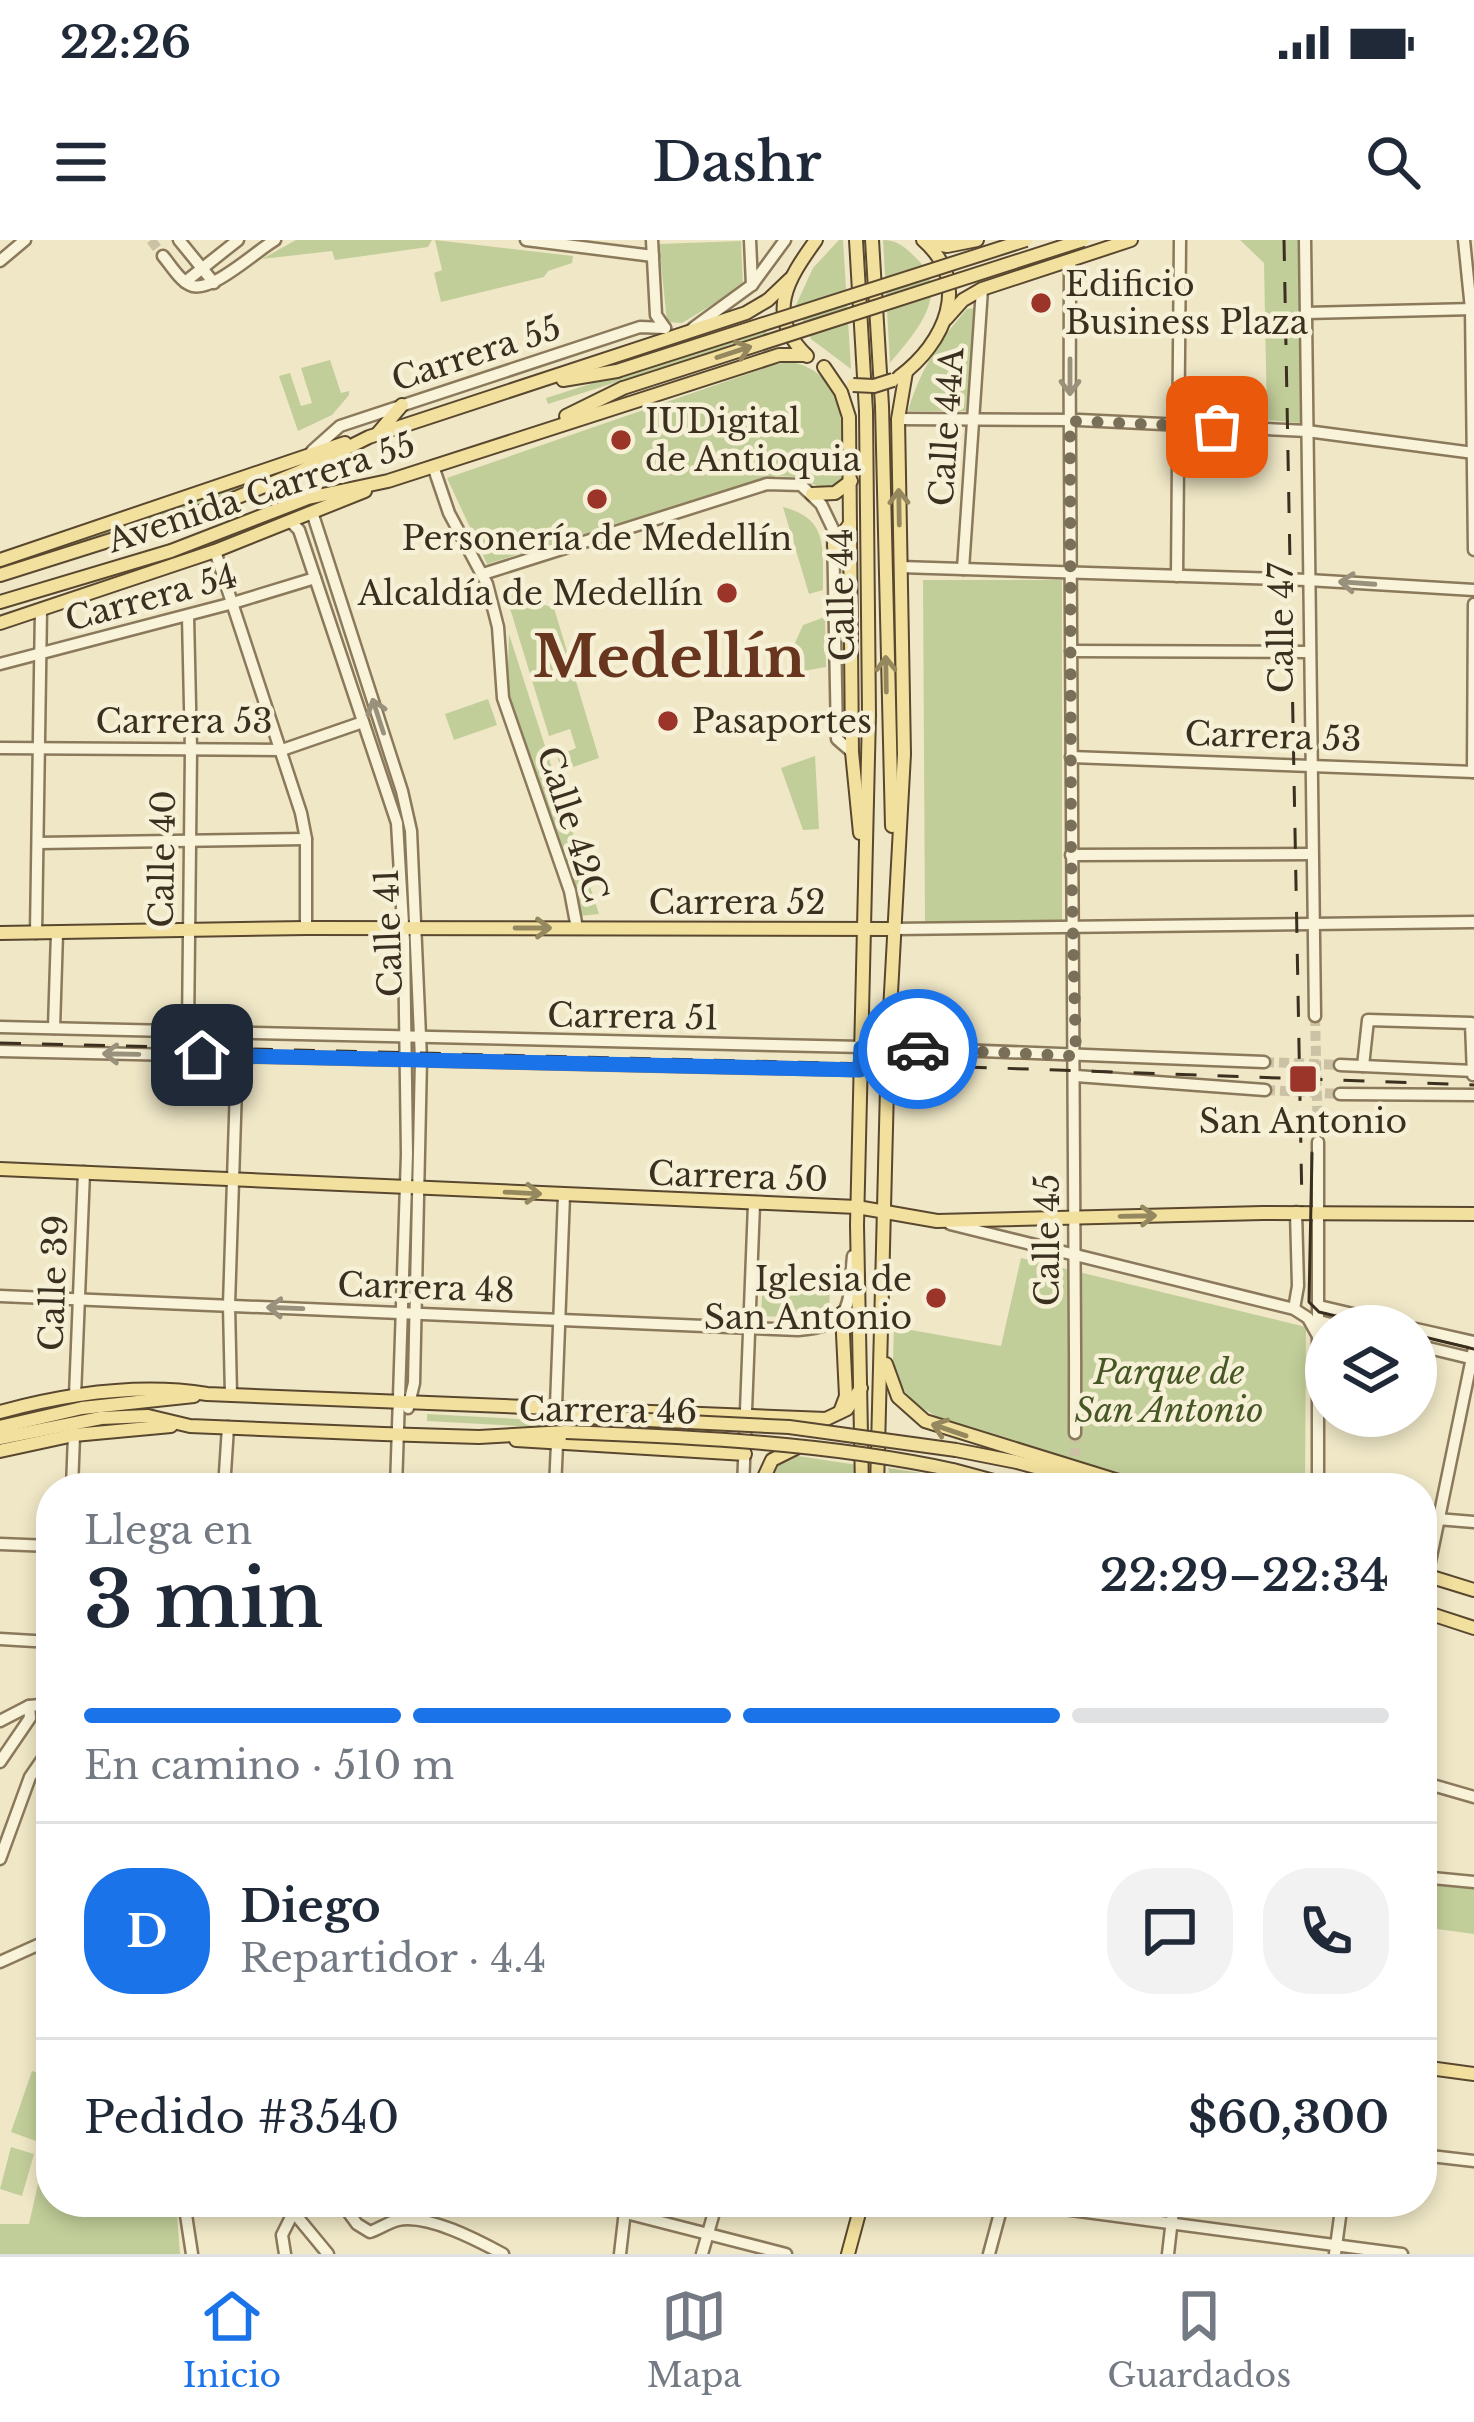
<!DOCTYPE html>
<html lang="es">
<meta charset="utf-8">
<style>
:root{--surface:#fff;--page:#f2f2f3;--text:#1f2937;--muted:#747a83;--line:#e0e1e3;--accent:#1a73e8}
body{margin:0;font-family:"Libre Baskerville",serif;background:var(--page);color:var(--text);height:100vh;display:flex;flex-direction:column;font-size:45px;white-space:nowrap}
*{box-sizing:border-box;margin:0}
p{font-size:39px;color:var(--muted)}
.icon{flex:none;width:66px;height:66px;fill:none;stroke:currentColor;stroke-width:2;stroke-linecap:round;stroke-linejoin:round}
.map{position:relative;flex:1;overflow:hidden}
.sheet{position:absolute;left:36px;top:1233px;width:1401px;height:744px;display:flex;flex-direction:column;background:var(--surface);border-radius:48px;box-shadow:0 6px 18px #0003}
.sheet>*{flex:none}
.buttons{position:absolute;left:1305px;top:1065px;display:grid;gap:24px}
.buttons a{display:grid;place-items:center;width:132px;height:132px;border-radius:50%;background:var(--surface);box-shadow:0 6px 18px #0003;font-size:60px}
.pin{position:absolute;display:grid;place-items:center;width:102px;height:102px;color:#fff;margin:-51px;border-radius:24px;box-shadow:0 6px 18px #0006}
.courier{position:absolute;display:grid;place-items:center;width:120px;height:120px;margin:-60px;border:9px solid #1a73e8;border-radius:50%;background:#fff;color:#222;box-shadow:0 3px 15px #0007}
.summary em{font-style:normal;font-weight:600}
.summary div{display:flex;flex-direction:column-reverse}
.summary{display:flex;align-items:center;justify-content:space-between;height:204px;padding:0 48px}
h1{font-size:78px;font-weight:600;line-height:90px}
.bar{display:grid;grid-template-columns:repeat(4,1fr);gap:18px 12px;align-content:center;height:144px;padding:0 48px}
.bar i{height:15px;border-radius:9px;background:var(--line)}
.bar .current{background:var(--accent)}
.bar p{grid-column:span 4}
.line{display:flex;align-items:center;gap:30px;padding:0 48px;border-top:3px solid var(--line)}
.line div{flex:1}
.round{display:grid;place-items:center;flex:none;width:126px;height:126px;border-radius:48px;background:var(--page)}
.status{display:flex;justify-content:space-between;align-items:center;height:84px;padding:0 60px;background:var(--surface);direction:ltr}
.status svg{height:33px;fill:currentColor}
header{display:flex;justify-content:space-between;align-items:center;height:156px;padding:0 48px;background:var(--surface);font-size:54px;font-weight:600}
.tabs{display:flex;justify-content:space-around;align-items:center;height:168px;border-top:3px solid var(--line);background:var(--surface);font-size:33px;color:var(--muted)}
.tabs a{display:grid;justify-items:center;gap:6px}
.tabs .current{color:var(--accent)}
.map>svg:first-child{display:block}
.green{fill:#c2ce99}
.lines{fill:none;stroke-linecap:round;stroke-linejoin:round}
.minor-tunnel{stroke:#cbc2a5;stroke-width:10;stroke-dasharray:10 5;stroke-linecap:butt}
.minor-casing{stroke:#8b795b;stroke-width:15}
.major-casing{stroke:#59472f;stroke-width:16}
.minor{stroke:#f9f3d9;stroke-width:10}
.major{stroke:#f2e09e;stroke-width:12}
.tram{stroke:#3b2f1f;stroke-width:3}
.rail{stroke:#3b2f1f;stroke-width:3;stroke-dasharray:21 21;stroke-linecap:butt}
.major-bridge-casing{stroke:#59472f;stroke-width:16;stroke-linecap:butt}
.major-bridge{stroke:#f2e09e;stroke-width:12}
.oneway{stroke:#96885e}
.oneway2{stroke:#9a917c}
.done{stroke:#7a6f59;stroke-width:12;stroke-dasharray:0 21.6}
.route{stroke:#1a73e8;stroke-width:15}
.poi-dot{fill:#9b352a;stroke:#f6f0d6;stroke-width:4.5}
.labels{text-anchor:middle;stroke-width:9;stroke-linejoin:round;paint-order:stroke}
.poi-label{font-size:33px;fill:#3b2f1f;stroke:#f6f0d6;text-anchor:start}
.street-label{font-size:33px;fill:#3b2f1f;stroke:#f6f0d6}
.park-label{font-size:33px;font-style:italic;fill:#465725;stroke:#f6f0d6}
.town-label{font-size:57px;font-weight:bold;fill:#68351e;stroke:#f6f0d6}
</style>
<div class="status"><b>22:26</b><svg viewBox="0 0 49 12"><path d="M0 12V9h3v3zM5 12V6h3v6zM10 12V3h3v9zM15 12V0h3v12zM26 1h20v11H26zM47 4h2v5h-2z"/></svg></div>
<header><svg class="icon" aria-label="menu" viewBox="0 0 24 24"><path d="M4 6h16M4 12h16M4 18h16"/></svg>Dashr<svg class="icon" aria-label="search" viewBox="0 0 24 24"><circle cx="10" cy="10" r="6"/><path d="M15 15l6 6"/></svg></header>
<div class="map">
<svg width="1474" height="2014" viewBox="0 0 1474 2014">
<rect width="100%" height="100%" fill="#efe7c6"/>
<!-- green -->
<g class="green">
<polygon points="296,0 432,0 428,7 335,20 332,11 262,19"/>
<polygon points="435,0 573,16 572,23 548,31 544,37 441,62 434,33 442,30"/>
<polygon points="839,0 843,0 851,129 811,99 796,65 813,28"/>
<path d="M883,0C897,0 905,7 915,17C953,52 916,92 890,123Z"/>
<polygon points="1240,0 1300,0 1302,183 1267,180 1264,23"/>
<polygon points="741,1 743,46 682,83 667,82 659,4"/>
<path d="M976,68L970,171H908C919,132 940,99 967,69Z"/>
<polygon points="765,89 767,94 548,164 546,158"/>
<polygon points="330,120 341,153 349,151 349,155 332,175 298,191 279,136 290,133 301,166 312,163 301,128"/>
<path d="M791,122C847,133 843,191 844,236L831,247L822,248L797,237L776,236L487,324L447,238L776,124Z"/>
<polygon points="267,237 208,263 0,328 0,325"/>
<path d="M783,267C830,279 822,309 823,350L809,354Z"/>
<polygon points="923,340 1062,340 1062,682 925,684"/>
<polygon points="505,352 554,368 599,518 562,531 557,516 576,508 570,489 549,496"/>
<polygon points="825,377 826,427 798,432 795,403 803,385"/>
<polygon points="509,394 599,674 579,676 557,594 507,454"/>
<polygon points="488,459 497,485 454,500 445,474"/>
<polygon points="815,516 819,589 803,590 781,528"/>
<polygon points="1021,1018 1306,1087 1305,1248 1165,1248 950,1185 913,1162 899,1143 893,1120 894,1087 1001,1106"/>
<polygon points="763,1037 830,1040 829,1079 761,1076"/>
<polygon points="427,1174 721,1190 721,1197 427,1181"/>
<polygon points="798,1216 858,1225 855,1245 763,1248 778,1221"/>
<polygon points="888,1228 942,1236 964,1248 893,1248"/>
<polygon points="1422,1642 1474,1648 1474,1694 1422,1687"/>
<polygon points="32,1831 51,1837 51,1893 47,1905 11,1892"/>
<polygon points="11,1907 34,1914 22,1956 0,1949"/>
<polygon points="51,1925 51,1962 176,1962 180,2014 0,2014 0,1984 29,1984 42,1926"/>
</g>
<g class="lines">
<!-- minor-tunnel -->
<g class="minor-tunnel">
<polyline points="151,0 163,16"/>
<polyline points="1315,776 1318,902"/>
<polyline points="1264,822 1340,825"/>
<polyline points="1265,850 1340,854"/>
<polyline points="1075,1193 1075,1216"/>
</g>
<defs>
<g id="minor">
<polyline points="179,0 214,43"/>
<polyline points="526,0 653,16"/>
<polyline points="652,0 656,75 665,88"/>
<polyline points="750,0 752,45"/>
<polyline points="1305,0 1315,776"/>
<polyline points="1464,0 1471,69 1474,310"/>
<path d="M163,16C170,24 179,40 190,45C210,55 256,11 275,0"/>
<path d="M1070,20C1068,411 1076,802 1075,1193"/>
<polyline points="0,21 25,0"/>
<polyline points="185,42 238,0"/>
<polyline points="1306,73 1474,69"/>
<polyline points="693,88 752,45 785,0"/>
<polyline points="898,179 1079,180 1307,191 1474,213"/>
<polyline points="312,211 340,186 640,87 665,88"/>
<polyline points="433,226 449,273 487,344 498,387 503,458 570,651 577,688"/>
<polyline points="313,275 402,551 411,591 421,819 414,1143 408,1168"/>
<polyline points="292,283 299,290 397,583 404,701 407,914 396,1248"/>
<polyline points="215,311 301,573 306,599 306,688"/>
<polyline points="900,327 1308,340 1474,350"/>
<polyline points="963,329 982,49"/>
<polyline points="483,334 767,244 801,245 821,264 833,289 837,499 852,512"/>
<polyline points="1177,336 1180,0"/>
<polyline points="188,376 191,510 188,792"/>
<polyline points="1071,411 1308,412"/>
<polyline points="0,424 233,363 315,338"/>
<polyline points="0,508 282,510 363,482"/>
<polyline points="1071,517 1474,532"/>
<polyline points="1473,532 1474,364"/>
<polyline points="38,603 306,599"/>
<polyline points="1071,615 1311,614"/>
<polyline points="894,689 1474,682"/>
<polyline points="36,693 41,369"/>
<polyline points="0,787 906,808 1264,822"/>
<polyline points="54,788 57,693"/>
<polyline points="0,811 860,830"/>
<polyline points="1340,825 1474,831"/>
<polyline points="1363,826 1368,780 1471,783 1473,835"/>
<polyline points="1076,836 1265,850"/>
<polyline points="1340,854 1474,855"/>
<polyline points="950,984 1294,1069 1308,1078 1318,1096"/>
<path d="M0,1056L798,1090C855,1085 848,1065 853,1016"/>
<polyline points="1319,1066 1404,1086"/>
<polyline points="1294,1069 1298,1046 1296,972"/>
<polyline points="1319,1081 1339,1086"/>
<polyline points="1416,1089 1474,1102"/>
<polyline points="1416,1105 1474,1119"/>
<polyline points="231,1155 229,1065 237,816"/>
<polyline points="75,1156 84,932"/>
<polyline points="556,1166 564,955"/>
<polyline points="72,1248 74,1195"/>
<polyline points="224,1248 228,1187"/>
<polyline points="555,1248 557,1204"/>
<polyline points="743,1248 754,964"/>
<polyline points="1318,1248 1318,902"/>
<polyline points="1437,1279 1474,1282"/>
<polyline points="0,1304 51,1306"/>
<polyline points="1427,1336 1474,1108"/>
<polyline points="0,1399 51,1402"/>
<polyline points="0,1481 29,1466 51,1464"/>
<polyline points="0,1522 30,1478 29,1466"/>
<polyline points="1422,1542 1474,1557"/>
<polyline points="0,1619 30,1537 48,1511 51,1488"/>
<polyline points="1422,1637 1474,1642"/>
<polyline points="0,1722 51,1699"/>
<polyline points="51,1782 45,1805 51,1825"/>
<polyline points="1422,1915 1474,1921"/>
<polyline points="184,1962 192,2014"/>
<polyline points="285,1962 328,2014"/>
<path d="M341,1962L357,1984L370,1992C379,1989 389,1982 398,1980C428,1974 477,2000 503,2014"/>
<polyline points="1010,1962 1402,2014"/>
<polyline points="626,1973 786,2014"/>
<polyline points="397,1980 399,1962"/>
<polyline points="285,2014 282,1995 293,1973"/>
<polyline points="620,2014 626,1962"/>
<polyline points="702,2014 717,1962"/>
<polyline points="989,2014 1003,1962"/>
<polyline points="1168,2014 1174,1962"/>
<polyline points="1335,2014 1342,1962"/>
</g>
<g id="major">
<polyline points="856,0 866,171 869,475 857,985 862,1248"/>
<polyline points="872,0 882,166 892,586"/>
<polyline points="927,2 947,6 977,0"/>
<polyline points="946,79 963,60 982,49 1131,0"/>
<path d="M807,116C764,75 788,39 816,0"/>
<polyline points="824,127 841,152 849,177 852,512 860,593"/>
<path d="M899,137C945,103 972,43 923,0"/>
<polyline points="563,140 617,131"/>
<polyline points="566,176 623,148"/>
<polyline points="379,192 402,165"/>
<polyline points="812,254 835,253 851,241"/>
<polyline points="834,305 850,284"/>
<polyline points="0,320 345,203"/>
<polyline points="0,335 206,270 299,232 369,197 746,73 768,60 790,39"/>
<polyline points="0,362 171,311 308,258 388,241 779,115 806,115"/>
<polyline points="835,363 850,338"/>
<polyline points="0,383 215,311 365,251"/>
<polyline points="0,693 306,688 894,689"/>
<polyline points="0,929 857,967 937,981 1263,973 1474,974"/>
<polyline points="886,1124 898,1157 925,1181 1141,1248"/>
<path d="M0,1172C66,1154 139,1143 207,1154L826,1179L847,1169L861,1148"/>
<polyline points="840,1172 846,1156 842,1073"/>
<polyline points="0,1187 82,1168 194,1156"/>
<polyline points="0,1198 101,1178 148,1176 190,1186 383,1194 479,1197 566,1192"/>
<polyline points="516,1200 745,1214"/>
<polyline points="956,1210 1017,1222 1112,1248"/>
<polyline points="0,1211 74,1195 171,1186"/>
<polyline points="953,1230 1020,1248"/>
<polyline points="759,1248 772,1220 796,1208"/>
<polyline points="877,1248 888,808 904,514 898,179 906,132"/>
<polyline points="1422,1334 1474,1350"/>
<polyline points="1422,1371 1474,1388"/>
<polyline points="1422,1827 1474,1834"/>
<polyline points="848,2014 862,1962"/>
</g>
</defs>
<!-- minor casing -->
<use href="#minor" class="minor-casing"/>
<!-- major casing -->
<use href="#major" class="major-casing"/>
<!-- minor -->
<use href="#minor" class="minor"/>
<!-- major -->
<use href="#major" class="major"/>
<!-- tram -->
<g class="tram">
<polyline points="1312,913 1309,1062 1319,1072 1378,1086"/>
<polyline points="1416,1095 1474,1109"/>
</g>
<!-- rail -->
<g class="rail">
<polyline points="1284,0 1302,967"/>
<polyline points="0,803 913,825 1474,845"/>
</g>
<defs>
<g id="major-bridge">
<polyline points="617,131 1026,0"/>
<polyline points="853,145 874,146 893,140"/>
<polyline points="623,148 1083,0"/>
<polyline points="566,1176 789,1187 956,1210"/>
<path d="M566,1192C696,1197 826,1203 953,1230"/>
</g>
</defs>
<!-- major-bridge casing -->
<use href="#major-bridge" class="major-bridge-casing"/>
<!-- major-bridge -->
<use href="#major-bridge" class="major-bridge"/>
</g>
<!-- one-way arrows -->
<defs><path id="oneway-shaft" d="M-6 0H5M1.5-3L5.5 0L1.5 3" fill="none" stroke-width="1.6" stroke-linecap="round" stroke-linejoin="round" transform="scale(3)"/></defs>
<g class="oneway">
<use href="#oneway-shaft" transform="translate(734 112) rotate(-18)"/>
<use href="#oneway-shaft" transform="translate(899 267) rotate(-91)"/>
<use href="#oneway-shaft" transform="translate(886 434) rotate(-91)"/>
<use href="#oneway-shaft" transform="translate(533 688)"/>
<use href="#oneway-shaft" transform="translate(523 953) rotate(3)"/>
<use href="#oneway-shaft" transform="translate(1138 976) rotate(-1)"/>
<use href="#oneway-shaft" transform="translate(949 1190) rotate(-161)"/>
</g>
<g class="oneway2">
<use href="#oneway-shaft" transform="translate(1070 137) rotate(90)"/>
<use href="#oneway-shaft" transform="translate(1357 343) rotate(-176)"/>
<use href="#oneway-shaft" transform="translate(378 476) rotate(-108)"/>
<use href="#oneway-shaft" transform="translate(121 814) rotate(-179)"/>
<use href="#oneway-shaft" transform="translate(285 1068) rotate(-178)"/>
</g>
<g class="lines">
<!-- done -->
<polyline class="done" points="918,809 1076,816 1071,615 1070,181 1217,187"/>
<!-- route -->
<polyline class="route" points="202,815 860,830 861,808 918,809"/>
</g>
<!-- markers -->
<g class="poi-dot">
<circle cx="1041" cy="63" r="12"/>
<circle cx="621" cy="200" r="12"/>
<circle cx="597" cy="259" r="12"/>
<circle cx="727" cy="353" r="12"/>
<circle cx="668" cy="481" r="12"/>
<rect x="1288" y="824" width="30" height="30" rx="6"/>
<circle cx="936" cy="1058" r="12"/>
</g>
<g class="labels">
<!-- poi labels -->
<g class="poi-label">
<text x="1065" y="56">Edificio<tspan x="1065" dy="38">Business Plaza</tspan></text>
<text x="645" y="193">IUDigital<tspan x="645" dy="38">de Antioquia</tspan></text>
<text x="597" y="310" text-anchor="middle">Personería de Medellín</text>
<text x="703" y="365" text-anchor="end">Alcaldía de Medellín</text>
<text x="692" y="493">Pasaportes</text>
<text x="1303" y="893" text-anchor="middle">San Antonio</text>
<text x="912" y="1051" text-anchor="end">Iglesia de<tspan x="912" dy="38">San Antonio</tspan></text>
</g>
<!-- street labels -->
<g class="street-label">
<text transform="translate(476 113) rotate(-18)" y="12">Carrera 55</text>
<text transform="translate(946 187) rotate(-86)" y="12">Calle 44A</text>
<text transform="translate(261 252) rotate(-18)" y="12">Avenida Carrera 55</text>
<text transform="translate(841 355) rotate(-91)" y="12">Calle 44</text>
<text transform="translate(151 357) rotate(-15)" y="12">Carrera 54</text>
<text transform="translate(1281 388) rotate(-90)" y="12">Calle 47</text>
<text x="184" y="493">Carrera 53</text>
<text transform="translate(1273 496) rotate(2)" y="12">Carrera 53</text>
<text transform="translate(573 584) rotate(72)" y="12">Calle 42C</text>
<text transform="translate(162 619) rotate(-89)" y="12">Calle 40</text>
<text x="737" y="674">Carrera 52</text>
<text transform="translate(388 693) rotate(-92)" y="12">Calle 41</text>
<text transform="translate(633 776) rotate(1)" y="12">Carrera 51</text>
<text transform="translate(738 936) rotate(2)" y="12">Carrera 50</text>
<text transform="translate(1047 1000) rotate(-90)" y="12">Calle 45</text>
<text transform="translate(53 1043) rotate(-88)" y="12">Calle 39</text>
<text transform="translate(426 1047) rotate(2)" y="12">Carrera 48</text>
<text transform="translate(608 1170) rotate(1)" y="12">Carrera 46</text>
</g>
<!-- park labels -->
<g class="park-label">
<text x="1169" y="1144">Parque de<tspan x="1169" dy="38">San Antonio</tspan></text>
</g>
<!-- town labels -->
<g class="town-label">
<text x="669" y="437">Medellín</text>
</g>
</g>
</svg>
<div class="buttons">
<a><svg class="icon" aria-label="layers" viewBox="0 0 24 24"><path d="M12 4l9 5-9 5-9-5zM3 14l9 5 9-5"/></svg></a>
</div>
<div class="pin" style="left:1217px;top:187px;background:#ea580c"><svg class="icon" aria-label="bag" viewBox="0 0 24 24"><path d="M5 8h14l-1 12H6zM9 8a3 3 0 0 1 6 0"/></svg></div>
<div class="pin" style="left:202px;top:815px;background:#1f2937"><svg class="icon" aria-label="home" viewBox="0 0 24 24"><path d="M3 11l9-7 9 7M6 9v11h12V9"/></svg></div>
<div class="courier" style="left:918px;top:809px"><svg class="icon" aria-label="car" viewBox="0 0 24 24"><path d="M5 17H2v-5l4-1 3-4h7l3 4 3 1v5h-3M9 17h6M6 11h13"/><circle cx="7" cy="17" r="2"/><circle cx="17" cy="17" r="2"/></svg></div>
<section class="sheet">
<div class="summary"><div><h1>3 min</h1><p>Llega en</p></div><em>22:29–22:34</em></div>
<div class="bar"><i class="current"></i><i class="current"></i><i class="current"></i><i></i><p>En camino · 510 m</p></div>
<div class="line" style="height:216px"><b class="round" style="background:var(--accent);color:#fff">D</b><div><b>Diego</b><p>Repartidor · 4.4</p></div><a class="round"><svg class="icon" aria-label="chat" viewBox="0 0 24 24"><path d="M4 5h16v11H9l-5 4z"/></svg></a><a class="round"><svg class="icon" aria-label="phone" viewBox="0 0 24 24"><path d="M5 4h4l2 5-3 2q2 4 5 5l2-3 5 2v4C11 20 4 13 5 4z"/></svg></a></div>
<div class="line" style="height:156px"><div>Pedido #3540</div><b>$60,300</b></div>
</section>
</div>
<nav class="tabs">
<a class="current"><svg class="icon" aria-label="home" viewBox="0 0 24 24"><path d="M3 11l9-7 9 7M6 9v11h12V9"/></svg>Inicio</a>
<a><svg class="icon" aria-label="map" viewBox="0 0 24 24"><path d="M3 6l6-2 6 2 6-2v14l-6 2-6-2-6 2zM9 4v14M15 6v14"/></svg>Mapa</a>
<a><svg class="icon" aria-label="saved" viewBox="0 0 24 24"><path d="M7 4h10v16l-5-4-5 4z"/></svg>Guardados</a>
</nav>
